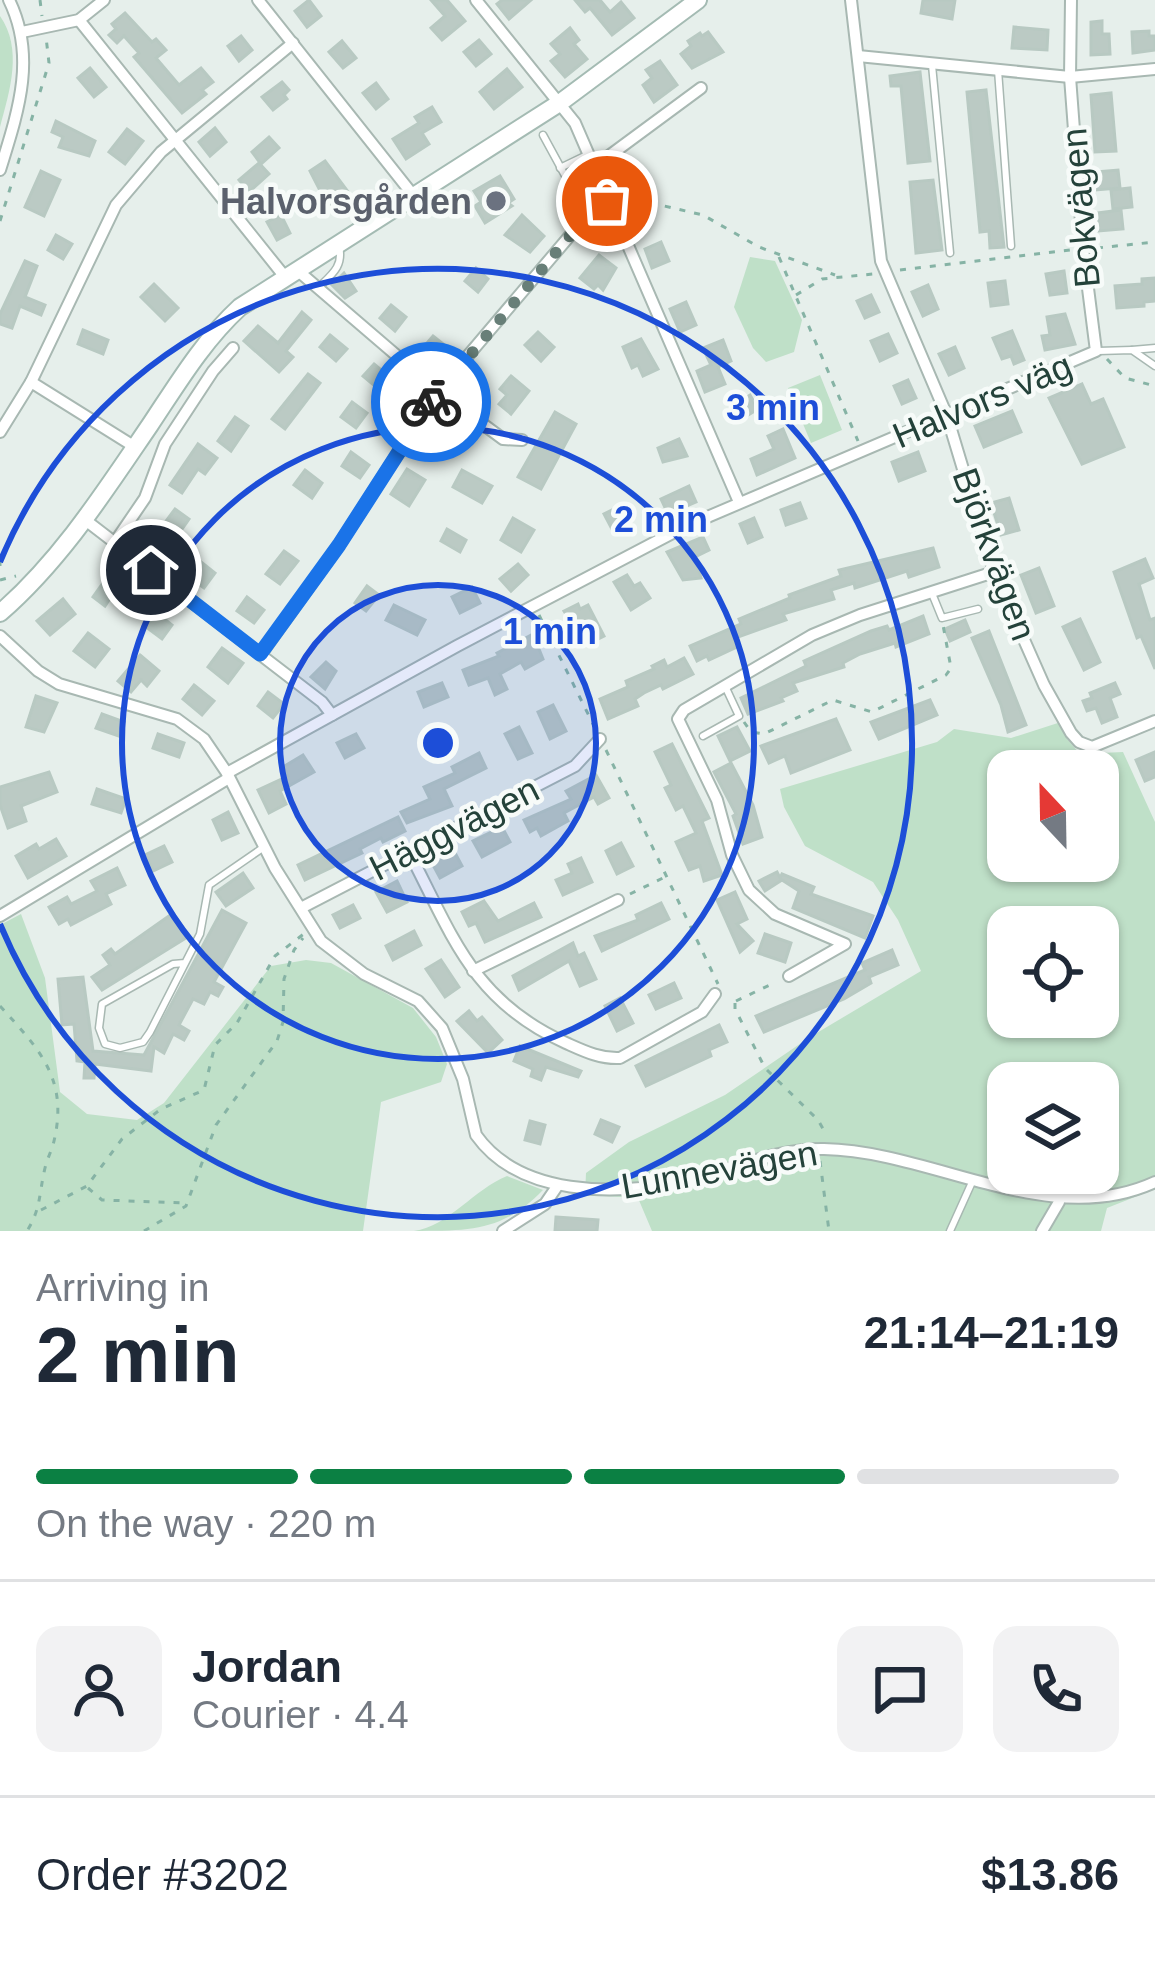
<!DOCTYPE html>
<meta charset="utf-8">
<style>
:root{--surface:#fff;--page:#f2f2f3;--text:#1f2937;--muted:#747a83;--line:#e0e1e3;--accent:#0b8043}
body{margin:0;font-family:Helvetica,sans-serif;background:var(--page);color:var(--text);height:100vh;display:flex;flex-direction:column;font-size:45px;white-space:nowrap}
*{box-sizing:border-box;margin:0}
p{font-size:39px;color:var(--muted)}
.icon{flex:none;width:66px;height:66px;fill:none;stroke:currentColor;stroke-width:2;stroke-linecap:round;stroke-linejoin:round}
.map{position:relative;height:1231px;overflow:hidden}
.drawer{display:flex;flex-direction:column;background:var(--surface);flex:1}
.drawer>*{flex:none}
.needle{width:78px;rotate:338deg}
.fabs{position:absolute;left:987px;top:750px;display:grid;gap:24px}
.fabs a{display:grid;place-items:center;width:132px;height:132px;border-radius:24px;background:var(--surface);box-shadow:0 3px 9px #0004;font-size:60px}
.pin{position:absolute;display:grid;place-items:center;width:102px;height:102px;color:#fff;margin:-51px;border:6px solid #fff;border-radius:50%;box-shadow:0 3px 12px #0007}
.courier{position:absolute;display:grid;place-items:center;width:120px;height:120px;margin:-60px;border:9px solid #1a73e8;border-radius:50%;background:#fff;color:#222;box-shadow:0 3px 15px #0007}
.overview em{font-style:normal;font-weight:800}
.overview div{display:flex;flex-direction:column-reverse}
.overview{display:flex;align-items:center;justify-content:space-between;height:204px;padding:0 36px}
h1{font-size:78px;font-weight:800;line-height:90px}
.bar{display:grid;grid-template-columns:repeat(4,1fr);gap:18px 12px;align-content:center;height:144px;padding:0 36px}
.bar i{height:15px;border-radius:9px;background:var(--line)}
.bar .current{background:var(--accent)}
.bar p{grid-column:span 4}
.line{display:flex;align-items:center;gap:30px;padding:0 36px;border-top:3px solid var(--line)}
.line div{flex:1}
.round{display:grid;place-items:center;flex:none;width:126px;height:126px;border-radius:24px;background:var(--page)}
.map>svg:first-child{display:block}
.green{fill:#bfe0c8;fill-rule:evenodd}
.building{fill:#bbcac4;stroke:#b8c9c2;stroke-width:3}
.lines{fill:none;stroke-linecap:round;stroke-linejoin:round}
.lane-casing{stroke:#a8b8b2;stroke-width:9}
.street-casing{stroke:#a8b8b2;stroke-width:14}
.secondary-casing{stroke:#a4bbb3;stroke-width:20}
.path{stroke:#86b3a5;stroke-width:3;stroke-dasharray:6 9;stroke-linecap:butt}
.lane{stroke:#fff;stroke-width:6}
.street{stroke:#fff;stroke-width:10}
.secondary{stroke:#fff;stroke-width:16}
.done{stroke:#687f78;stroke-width:12;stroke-dasharray:0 21.6}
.route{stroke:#1a73e8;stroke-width:15}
.ring{fill:none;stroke:#1d4ed8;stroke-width:6}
.worship-dot{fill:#6b7280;stroke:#f7fbf9;stroke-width:4.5}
.labels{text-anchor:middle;stroke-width:9;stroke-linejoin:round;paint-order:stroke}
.worship-label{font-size:36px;font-weight:bold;fill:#5b616d;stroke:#f7fbf9;text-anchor:end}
.street-label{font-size:36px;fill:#24423a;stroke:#f7fbf9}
.centre{fill:#1d4ed8;stroke:#f7fbf9;stroke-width:6}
.ring-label{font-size:36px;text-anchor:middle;font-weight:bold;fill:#1d4ed8;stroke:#f7fbf9;stroke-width:9;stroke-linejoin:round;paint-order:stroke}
</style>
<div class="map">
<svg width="1155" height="1231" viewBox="0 0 1155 1231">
<rect width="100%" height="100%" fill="#e6efeb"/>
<!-- green -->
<g class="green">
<path d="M0,16C23,49 10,90 0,127Z"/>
<polygon points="750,257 775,261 802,320 794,352 766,362 753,348 734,307"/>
<polygon points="820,375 842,430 811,443 788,388"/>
<path d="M1061,722L1067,739L1080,754L1123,752L1155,822V1189L1107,1208L1101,1231H652L638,1198L585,1195L586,1173L629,1142L725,1095L810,1037L921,971L898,920L873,882L805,846L784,807L780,789L937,742L954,729L1011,738ZM1008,771H1098V861H1008ZM1008,927H1098V1017H1008ZM1008,1083H1098V1173H1008Z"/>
<polygon points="21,914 45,978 60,1092 87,1114 137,1120 164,1103 271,966 306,960 331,963 413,1008 436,1037 447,1064 441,1082 381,1102 363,1231 0,1231 0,925"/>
<path d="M507,1176L543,1190C503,1231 472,1231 414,1231C449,1226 474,1189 507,1176Z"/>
</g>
<!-- building -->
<g class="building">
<polygon points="309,0 321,16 307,27 295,11"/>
<polygon points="431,0 447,0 465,21 442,40 431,28 445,16"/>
<polygon points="502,0 531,0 509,19 497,4"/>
<polygon points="575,0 600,0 610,12 621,2 634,18 612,35 590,8 585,12"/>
<polygon points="923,0 955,0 952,19 921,13"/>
<polygon points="125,13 152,42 156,39 166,50 156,58 179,85 201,68 213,82 202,90 206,94 182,113 134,57 139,53 124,36 117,43 109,35 116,29 112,24"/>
<polygon points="1102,21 1102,34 1109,34 1110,54 1091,55 1091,22"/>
<polygon points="1014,27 1048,30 1047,50 1012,48"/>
<polygon points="570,28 579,40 574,44 587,59 565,77 551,61 560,54 551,44"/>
<polygon points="1149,31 1149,36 1155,36 1155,50 1133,53 1132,32"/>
<polygon points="708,32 723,52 692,68 681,54 691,46 688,41 700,33 702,36"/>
<polygon points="241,36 252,50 239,61 228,46"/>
<polygon points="479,40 491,54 476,66 464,52"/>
<polygon points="342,41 356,58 343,68 329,52"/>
<polygon points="660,61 677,85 654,102 643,85 652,78 646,70"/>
<polygon points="90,68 106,87 94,97 78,78"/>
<polygon points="507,69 522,87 494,109 480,92"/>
<polygon points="920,72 930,161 908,163 901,86 891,86 890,76"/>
<polygon points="282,82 289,90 284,95 287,99 273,110 262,97"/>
<polygon points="376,83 388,99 376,109 363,93"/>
<polygon points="986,90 1004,247 990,248 989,231 980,232 967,92"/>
<polygon points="1111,93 1116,151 1095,152 1091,95"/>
<polygon points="432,107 441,122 422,133 429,144 406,159 393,139 419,123 415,117"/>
<polygon points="56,121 95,141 89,156 59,147 63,137 52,132"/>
<polygon points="215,128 226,142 210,156 199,142"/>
<polygon points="127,129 143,141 125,164 109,152"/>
<polygon points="269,137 279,148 261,164 252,152"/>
<polygon points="325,161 349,193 328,206 310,171"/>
<polygon points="259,163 269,174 249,192 239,180"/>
<polygon points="1118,170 1120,188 1096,190 1094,172"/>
<polygon points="41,171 60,180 44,216 25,207"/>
<polygon points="500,176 514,199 508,203 512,206 485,223 475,206 481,202 474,191"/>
<polygon points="933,180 942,250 916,253 910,182"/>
<polygon points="1130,188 1132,207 1113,209 1111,190"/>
<polygon points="1121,210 1123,229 1099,231 1097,213"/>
<polygon points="281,215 290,233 277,240 267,222"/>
<polygon points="522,215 544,236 530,252 505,235"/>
<polygon points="56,235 72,244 63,259 48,250"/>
<polygon points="661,242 669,261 652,268 645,249"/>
<polygon points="599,255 616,268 603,290 598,285 594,289 580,278"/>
<polygon points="25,261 37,266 25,297 45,305 41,315 20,306 12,328 0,324 0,314"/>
<polygon points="476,268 488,279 478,292 465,281"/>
<polygon points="1064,271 1067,293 1050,295 1046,274"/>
<polygon points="344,273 356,291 345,298 332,285"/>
<polygon points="1155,278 1155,301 1144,302 1144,306 1117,308 1115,286 1142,284 1142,279"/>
<polygon points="1005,281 1008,304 991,306 988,283"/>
<polygon points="154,284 178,308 165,321 141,297"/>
<polygon points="928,285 938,309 923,316 912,292"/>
<polygon points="871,295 879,312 865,318 857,301"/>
<polygon points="686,302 696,325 680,332 670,309"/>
<polygon points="391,305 406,317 395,331 380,318"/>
<polygon points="302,312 311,320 286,351 293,357 279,372 244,341 258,326 278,343"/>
<polygon points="1065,314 1075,344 1045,350 1042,336 1050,335 1047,317"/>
<polygon points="83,330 108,340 103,354 78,344"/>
<polygon points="1012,331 1024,360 1014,364 1011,356 1002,359 993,338"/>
<polygon points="538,332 554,347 541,361 525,345"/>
<polygon points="888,334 897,353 880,361 871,341"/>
<polygon points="330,335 347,349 336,361 320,347"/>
<polygon points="433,336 447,347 436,362 421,350"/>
<polygon points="641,339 658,369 643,376 638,365 632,368 623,347"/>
<polygon points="723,340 731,361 718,367 725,384 705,392 697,371 711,365 703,348"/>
<polygon points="955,347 964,368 949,375 939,354"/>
<polygon points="374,364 387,375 376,387 363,376"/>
<polygon points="308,374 320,383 285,429 272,419"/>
<polygon points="511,376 529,391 511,414 499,404 507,395 500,389"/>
<polygon points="908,380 916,398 902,404 894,386"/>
<polygon points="1082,384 1091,404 1103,399 1124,447 1082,464 1049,398"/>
<polygon points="750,395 758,409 740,420 731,407"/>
<polygon points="352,402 367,413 356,428 341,417"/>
<polygon points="1012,411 1021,432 984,447 975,426"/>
<polygon points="555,412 576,424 541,489 518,477"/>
<polygon points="439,416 456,429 449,438 452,440 433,458 417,445"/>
<polygon points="235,417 248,426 231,451 218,441"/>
<polygon points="783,429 795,458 757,475 751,459 774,449 768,436"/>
<polygon points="679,439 687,456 663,462 658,448"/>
<polygon points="198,444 217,458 205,474 198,469 182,493 170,485"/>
<polygon points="351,452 369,465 360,478 342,466"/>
<polygon points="918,452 925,471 899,481 892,462"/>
<polygon points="407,469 425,480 409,506 391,494"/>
<polygon points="305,470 322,483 312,498 294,485"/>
<polygon points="462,470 492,486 482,503 453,487"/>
<polygon points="689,486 696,502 668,514 661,499"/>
<polygon points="1009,498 1019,530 1001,535 991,503"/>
<polygon points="800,503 806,518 786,525 781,510"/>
<polygon points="620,506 630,525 614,533 604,514"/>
<polygon points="175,509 189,519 173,542 158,532"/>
<polygon points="513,518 534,530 521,552 501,540"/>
<polygon points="754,518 762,537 748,543 740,524"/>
<polygon points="447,529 466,540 460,552 441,541"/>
<polygon points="703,537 709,550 695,557 701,578 683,580 667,552"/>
<polygon points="933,548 939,567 909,577 907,571 855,588 854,583 831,590 834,599 783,614 786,620 735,638 739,646 709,660 707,656 697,661 690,646 741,624 739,619 790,598 789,595 841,576 839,570"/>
<polygon points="284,551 298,561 280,584 266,574"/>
<polygon points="196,558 215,573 204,588 184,574"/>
<polygon points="1145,559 1153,578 1139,584 1150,620 1155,618 1155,669 1141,636 1137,638 1114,572"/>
<polygon points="518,564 528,575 511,591 500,579"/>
<polygon points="1039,568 1054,606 1036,613 1021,575"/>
<polygon points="627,575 634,586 640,583 650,598 631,610 614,582"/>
<polygon points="105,580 117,588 105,606 93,597"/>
<polygon points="367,586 379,595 366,611 355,603"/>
<polygon points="472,587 480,603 460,613 452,597"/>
<polygon points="247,597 264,610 254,623 237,611"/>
<polygon points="63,599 75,614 50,635 37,621"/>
<polygon points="578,604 580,609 588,605 604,636 586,645 564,611"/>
<polygon points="394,605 425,620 417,635 386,620"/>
<polygon points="157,613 172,625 162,639 146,627"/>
<polygon points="923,616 929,634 896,647 895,643 860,654 843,663 844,667 793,683 797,691 781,698 783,701 748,714 741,698 806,666 804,661 871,631 887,626 889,630"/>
<polygon points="1080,619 1100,662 1084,670 1063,627"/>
<polygon points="965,620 970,632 950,641 945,629"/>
<polygon points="989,631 1026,725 1008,732 1001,705 972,638"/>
<polygon points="88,633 109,649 95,667 74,651"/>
<polygon points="533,634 543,659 525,669 521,662 500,674 507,689 495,695 488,678 469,685 463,670 499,656 497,653"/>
<polygon points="222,648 243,663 228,683 208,667"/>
<polygon points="140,655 159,671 147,686 141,680 131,692 118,681"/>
<polygon points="684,658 693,674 663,689 661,685 644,693 635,699 638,706 608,719 600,699 628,687 626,681 654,669 652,666 664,660 667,667"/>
<polygon points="326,662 336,671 325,689 311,677"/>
<polygon points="442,683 448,697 424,707 418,692"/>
<polygon points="1115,683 1120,694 1110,698 1117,717 1102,723 1096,708 1087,711 1083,701 1092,698 1090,693"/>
<polygon points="194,685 214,701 202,715 183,699"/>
<polygon points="268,692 284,704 273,718 258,706"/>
<polygon points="36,696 57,703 44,732 26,727"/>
<polygon points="930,700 937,715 879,739 871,722"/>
<polygon points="553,705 566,731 550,739 538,712"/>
<polygon points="102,714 124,722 119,736 96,728"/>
<polygon points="836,719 850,750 791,773 785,756 769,763 761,746"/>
<polygon points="519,727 532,753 518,759 505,734"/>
<polygon points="737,727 750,751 730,761 718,736"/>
<polygon points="158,734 184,743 179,757 153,748"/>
<polygon points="356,734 364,748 345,758 337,743"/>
<polygon points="672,744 709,818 702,821 722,875 704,881 700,866 689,870 676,842 696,833 683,806 676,810 665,788 671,785 655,752"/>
<polygon points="1155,752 1155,777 1145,781 1136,760"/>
<polygon points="479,753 486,768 444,789 452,806 407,823 401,812 430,799 424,787 455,773 452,767"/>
<polygon points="303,755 314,772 280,791 286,804 269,813 258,790 288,776 283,767"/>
<polygon points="731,763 753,805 762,837 743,844 733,816 736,814 714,772"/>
<polygon points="49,772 57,792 21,806 26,821 8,828 0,805 0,787"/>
<polygon points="596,775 609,798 598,804 594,797 564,813 568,821 541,836 537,828 530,832 524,820 571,799 566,791"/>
<polygon points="97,789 126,799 121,813 92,804"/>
<polygon points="228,812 238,833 222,840 213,820"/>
<polygon points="398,817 405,831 383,842 381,838 360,849 362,853 305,880 298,865"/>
<polygon points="502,827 510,842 482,857 473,841"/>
<polygon points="56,839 66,856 28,878 16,856 36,844 39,849"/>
<polygon points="621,843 633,866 617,874 606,851"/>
<polygon points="164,846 172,862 153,871 145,855"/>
<polygon points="454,851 462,866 440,878 432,863"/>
<polygon points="581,858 592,882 563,895 556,880 572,873 568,864"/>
<polygon points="117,868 125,885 106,894 111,904 71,925 68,919 59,924 49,907 67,897 71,904 97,891 91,881"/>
<polygon points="777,872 780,878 782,874 814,887 811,894 873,916 865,938 793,908 799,891 782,880 765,891 759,881"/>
<polygon points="243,873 253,888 226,906 216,892"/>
<polygon points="397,881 407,902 387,912 376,892"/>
<polygon points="735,892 747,919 737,924 753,941 740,952 717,900"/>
<polygon points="484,901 498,921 534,903 541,917 485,942 476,923 469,926 462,912"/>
<polygon points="661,903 669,919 602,951 595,936 638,920 636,915"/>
<polygon points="353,905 360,918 340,928 333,915"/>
<polygon points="222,910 246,923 214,982 223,987 218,996 210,992 204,1004 193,999 179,1025 189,1031 184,1040 173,1034 164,1053 154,1047 151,1071 95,1064 94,1078 84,1078 85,1062 77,1061 74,1024 62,1025 58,979 83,977 93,1051 144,1055"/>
<polygon points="173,913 189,936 102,990 92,977 110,965 103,955 111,949 115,954"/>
<polygon points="414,931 421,945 393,960 386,946"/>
<polygon points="765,934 791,943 785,962 758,953"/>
<polygon points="573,943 578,956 584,953 596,979 580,986 569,961 519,990 513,976"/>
<polygon points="892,950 898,965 869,977 871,983 844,999 764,1032 756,1016 865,970 862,963"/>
<polygon points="441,960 459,987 445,997 426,969"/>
<polygon points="674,983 681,998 656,1009 649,995"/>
<polygon points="620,998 633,1023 617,1031 605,1006"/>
<polygon points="469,1011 477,1021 482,1017 502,1040 488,1053 457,1021"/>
<polygon points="719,1025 727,1042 709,1050 711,1056 646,1086 636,1066"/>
<polygon points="520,1046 581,1071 578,1077 546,1067 541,1080 531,1076 533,1069 514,1061"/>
<polygon points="601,1120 619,1127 612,1142 595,1134"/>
<polygon points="530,1121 545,1125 540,1144 525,1140"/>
<polygon points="556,1217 598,1220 597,1231 555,1231"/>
</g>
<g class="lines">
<defs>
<g id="lane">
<polyline points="932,65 950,253"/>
<polyline points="998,70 1011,246"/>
<polyline points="543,135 574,192"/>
<polyline points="560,168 589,154"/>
<path d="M317,289C331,275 344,267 339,246"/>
<polyline points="1132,350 1155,348"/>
<polyline points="1098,351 1132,350 1155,366"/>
<polyline points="931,591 942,618 978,609"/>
<polyline points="703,736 739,716 725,686"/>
<polyline points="185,963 173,964 102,1004 99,1028 105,1044 120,1048 143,1042 150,1032 200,934 209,885 264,847"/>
<polyline points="950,1231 973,1180"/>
</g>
<g id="street">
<polyline points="258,0 413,195"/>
<polyline points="476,0 575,123 739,502"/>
<polyline points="851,0 881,261 947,416 994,572 1044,685 1071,733 1079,742 1092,747 1155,721"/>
<polyline points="79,20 285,277"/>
<polyline points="22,32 79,20 104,0"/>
<polyline points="858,56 1070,77 1155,69"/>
<polyline points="594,167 701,88"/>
<path d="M0,170C18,112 37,57 9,0"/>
<polyline points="297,270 438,391 503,439 522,440"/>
<polyline points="31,382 135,447"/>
<polyline points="0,432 31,382 116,205 161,152 293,43"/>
<polyline points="84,519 322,702 332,715"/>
<polyline points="115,542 145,498 165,444 213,371 233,348"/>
<path d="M0,636L38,671L59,684L177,719L204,739L227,773L275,868L321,941L364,974L418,1001L442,1028L463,1079L476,1135C520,1197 615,1195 681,1182C729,1172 774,1148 824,1149C934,1151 1049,1231 1155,1182"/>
<polyline points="261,654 339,545 438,391 584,219 610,208"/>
<polyline points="227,773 457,646 684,527 1096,351 1083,249 1070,77 1071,0"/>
<path d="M409,852C453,937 473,1001 566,1043C584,1051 600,1059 620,1058L702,1012L715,994"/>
<polyline points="301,908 575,766 600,739"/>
<polyline points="0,916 229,778"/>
<polyline points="473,971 618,900"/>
<polyline points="789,976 845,944 775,914 749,890 732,855 717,800 678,719 684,710 812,635 860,615 994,572"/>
<polyline points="503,1231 545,1204 558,1185"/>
<polyline points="1042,1231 1059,1202"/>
</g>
<path id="secondary" d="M0,613C61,560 105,491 150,425C178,383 203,341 240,307L561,102L698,0"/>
</defs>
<!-- lane casing -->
<use href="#lane" class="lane-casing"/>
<!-- street casing -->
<use href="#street" class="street-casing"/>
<!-- secondary casing -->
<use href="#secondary" class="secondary-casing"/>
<!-- path -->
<g class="path">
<polyline points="40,0 42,16"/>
<polyline points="621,196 703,215 759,247 835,275"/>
<polyline points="0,221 49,63 46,37"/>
<polyline points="1097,248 1155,242"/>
<polyline points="779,257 858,441"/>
<polyline points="900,270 1070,250"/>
<polyline points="796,295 822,279 873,274"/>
<polyline points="1107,359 1125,378 1155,386"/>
<polyline points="0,560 0,573"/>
<polyline points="0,580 16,576"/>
<polyline points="539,615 596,730"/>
<polyline points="744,722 751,732 764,734 833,700 872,712 946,675 951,668 943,625"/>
<polyline points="606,750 718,984"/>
<polyline points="630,894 665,877"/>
<polyline points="736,1001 776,982"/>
<polyline points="735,1003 735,1009 765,1068 818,1120 827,1136"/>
<path d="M0,1006C38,1048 69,1078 54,1141C52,1150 47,1159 45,1168C39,1193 41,1209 27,1231"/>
<polyline points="820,1161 829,1231"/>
<polyline points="88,1188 102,1200 187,1203"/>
<polyline points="41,1210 87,1186 122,1139 161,1109 204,1090 215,1045 237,1023 275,956 305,933"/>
<polyline points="144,1231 186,1206 216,1125 277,1041 283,1022 284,979 294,950 303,938"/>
</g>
<!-- lane -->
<use href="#lane" class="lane"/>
<!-- street -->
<use href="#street" class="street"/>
<!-- secondary -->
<use href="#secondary" class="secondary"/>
</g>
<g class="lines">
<!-- done -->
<polyline class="done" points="431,402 584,219 610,208 607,201"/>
<!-- route -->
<polyline class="route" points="151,570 260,654 339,545 431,402"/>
</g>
<!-- distance rings -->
<circle cx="438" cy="743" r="158" fill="#1d4ed8" fill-opacity=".12"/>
<g class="ring">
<circle cx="438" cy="743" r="158"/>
<circle cx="438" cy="743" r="316"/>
<path d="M0 562A474 474 0 1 1 0 924"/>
</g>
<!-- markers -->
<circle class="worship-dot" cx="496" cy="201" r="12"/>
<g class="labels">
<!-- worship labels -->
<g class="worship-label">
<text x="472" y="214">Halvorsgården</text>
</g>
<!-- street labels -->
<g class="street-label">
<text transform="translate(1080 208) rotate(-95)" y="13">Bokvägen</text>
<text transform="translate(982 400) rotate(-23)" y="13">Halvors väg</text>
<text transform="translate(995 554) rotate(70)" y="13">Björkvägen</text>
<text transform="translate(454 828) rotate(-27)" y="13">Häggvägen</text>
<text transform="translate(719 1169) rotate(-10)" y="13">Lunnevägen</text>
</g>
</g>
<circle cx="438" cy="743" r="18" class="centre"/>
<g class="ring-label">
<text x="773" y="420">3 min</text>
<text x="661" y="532">2 min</text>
<text x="550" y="644">1 min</text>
</g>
</svg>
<div class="fabs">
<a><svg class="needle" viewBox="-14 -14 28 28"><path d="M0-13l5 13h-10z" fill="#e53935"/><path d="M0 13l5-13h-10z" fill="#747a83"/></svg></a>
<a><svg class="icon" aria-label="locate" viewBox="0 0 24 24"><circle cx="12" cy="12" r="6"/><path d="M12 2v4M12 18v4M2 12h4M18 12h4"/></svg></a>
<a><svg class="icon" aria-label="layers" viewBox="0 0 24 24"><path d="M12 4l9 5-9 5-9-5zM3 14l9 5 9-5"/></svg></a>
</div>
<div class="pin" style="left:607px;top:201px;background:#ea580c"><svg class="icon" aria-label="bag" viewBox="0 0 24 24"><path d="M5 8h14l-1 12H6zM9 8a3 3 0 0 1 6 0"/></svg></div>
<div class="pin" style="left:151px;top:570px;background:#1f2937"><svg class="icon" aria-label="home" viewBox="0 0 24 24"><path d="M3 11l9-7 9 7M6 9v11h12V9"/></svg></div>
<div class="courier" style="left:431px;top:402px"><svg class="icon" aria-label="bike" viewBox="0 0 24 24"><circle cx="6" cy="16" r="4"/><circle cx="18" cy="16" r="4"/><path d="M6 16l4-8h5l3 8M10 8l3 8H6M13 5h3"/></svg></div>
</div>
<section class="drawer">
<div class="overview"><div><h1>2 min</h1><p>Arriving in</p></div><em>21:14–21:19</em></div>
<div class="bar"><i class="current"></i><i class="current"></i><i class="current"></i><i></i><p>On the way · 220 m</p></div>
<div class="line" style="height:216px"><a class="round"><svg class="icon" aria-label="person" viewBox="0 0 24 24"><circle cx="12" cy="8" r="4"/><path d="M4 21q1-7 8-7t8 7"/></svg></a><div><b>Jordan</b><p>Courier · 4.4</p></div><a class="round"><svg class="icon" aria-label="chat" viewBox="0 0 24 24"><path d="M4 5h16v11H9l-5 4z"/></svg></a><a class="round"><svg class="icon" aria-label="phone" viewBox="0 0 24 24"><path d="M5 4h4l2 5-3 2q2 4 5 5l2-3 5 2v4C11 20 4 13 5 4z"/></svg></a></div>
<div class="line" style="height:156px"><div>Order #3202</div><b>$13.86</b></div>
</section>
